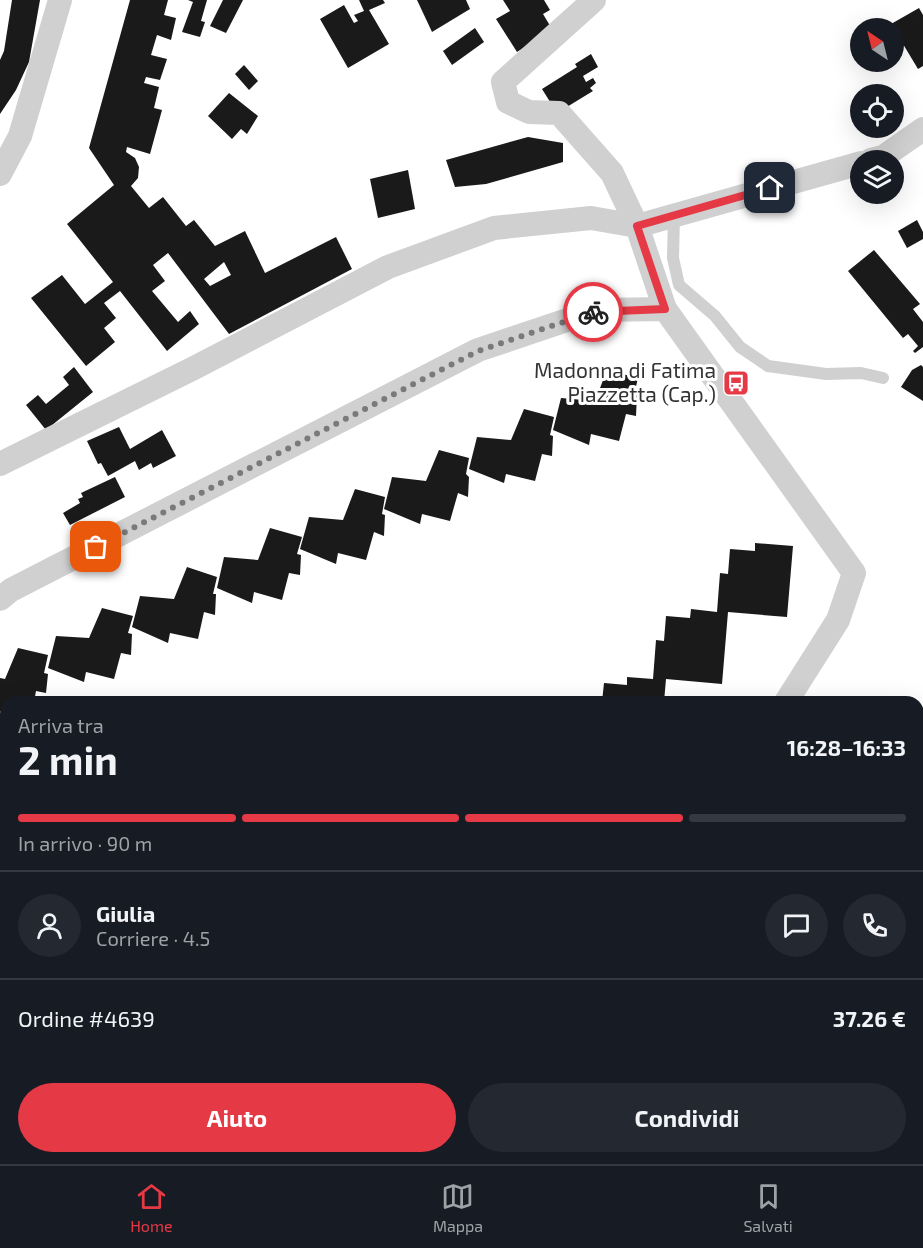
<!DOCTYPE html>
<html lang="it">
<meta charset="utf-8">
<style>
:root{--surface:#171b24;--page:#242831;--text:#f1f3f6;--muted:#9ea1a6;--line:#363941;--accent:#e63946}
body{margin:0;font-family:"Exo 2",sans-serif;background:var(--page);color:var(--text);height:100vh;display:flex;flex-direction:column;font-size:22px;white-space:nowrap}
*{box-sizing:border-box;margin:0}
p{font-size:20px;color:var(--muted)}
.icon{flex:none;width:33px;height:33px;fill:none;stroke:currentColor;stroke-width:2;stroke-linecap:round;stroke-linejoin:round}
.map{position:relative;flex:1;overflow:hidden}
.details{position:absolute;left:0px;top:696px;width:924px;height:468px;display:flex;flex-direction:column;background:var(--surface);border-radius:18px 18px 0 0;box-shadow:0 6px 24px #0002}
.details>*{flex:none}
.needle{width:39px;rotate:325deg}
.fabs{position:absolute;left:850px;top:18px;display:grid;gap:12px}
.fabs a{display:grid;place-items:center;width:54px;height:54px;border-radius:50%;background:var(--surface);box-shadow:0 6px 24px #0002;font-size:30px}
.pin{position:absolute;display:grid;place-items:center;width:51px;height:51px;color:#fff;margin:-26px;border-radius:12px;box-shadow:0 3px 9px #0006}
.courier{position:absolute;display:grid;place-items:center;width:60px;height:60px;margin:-30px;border:4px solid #e63946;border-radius:50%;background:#fff;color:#222;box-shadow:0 2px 8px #0007}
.overview em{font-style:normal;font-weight:700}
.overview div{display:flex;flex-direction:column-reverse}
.overview{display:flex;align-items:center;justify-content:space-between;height:102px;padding:0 18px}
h1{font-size:39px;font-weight:700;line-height:45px}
.bar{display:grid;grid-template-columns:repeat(4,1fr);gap:9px 6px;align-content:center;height:72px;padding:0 18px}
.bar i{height:8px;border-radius:4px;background:var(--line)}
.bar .active{background:var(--accent)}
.bar p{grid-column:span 4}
.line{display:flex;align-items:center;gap:15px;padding:0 18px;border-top:2px solid var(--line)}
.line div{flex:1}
.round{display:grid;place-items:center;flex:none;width:63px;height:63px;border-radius:32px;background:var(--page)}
.primary-button{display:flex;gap:12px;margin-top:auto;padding:12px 18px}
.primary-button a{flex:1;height:69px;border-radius:36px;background:var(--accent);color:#fff;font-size:24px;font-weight:700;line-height:69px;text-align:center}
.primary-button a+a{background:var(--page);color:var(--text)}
.tab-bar{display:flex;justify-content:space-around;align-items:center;height:84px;border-top:2px solid var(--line);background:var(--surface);font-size:16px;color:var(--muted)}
.tab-bar a{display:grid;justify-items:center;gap:3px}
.tab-bar .active{color:var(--accent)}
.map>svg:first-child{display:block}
.building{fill:#1a1a1a;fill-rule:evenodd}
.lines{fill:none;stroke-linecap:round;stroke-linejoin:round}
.service{stroke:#d0d0d0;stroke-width:12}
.minor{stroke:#d0d0d0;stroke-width:24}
.done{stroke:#7a7a7a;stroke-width:6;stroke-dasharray:0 10.8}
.route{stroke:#e63946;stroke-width:8}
.labels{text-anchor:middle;stroke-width:6;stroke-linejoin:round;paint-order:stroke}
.poi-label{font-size:21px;fill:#333;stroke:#fff;text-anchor:end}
</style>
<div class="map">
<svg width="923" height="1164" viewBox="0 0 923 1164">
<rect width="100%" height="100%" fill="#fff"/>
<!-- building -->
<g class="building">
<polygon points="12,0 40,0 29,62 16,90 0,114 0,60 4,51"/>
<path d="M130,0H168L164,15L176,18L171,40L157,35L151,55L167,59L160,80L146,77L144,83L159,87L154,108L162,110L150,154L127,147L126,152L135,158L139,167L138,178L131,186L149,208L163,197L186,226L194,220L215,246L245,231L265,273L336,237L352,269L229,334L168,253L153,265L165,281L152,291L178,322L190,311L199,324L167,351L120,291L104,303L116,318L104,328L115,342L86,366L31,298L62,275L85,304L113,282L67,224L114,185L89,148ZM224,262L231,275L210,286L204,279Z"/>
<polygon points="188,0 207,0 201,21 205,22 200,37 182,32 193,2"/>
<polygon points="223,0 243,0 226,33 210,26"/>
<polygon points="359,0 383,0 385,3 369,10 389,44 348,68 320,19 344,5 354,23 358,21 354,15 364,11"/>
<polygon points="417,0 466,0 470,9 432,32"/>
<polygon points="503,0 544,0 550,10 543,14 552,29 517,52 496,19 510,11"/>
<polygon points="919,8 923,15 923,66 918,69 891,24"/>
<polygon points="475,28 484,42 452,65 443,51"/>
<polygon points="591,54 598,67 583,76 586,82 593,78 596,83 590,88 593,91 557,113 542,89 577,67 575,64"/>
<polygon points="244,65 258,81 249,90 235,74"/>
<polygon points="229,93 258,116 247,134 241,129 232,139 208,116"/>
<polygon points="528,137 563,143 563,162 486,184 455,187 446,160"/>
<polygon points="408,170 415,209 378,218 370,179"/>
<polygon points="917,220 923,232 923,239 907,248 898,231"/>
<polygon points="874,250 920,304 913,309 923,322 923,347 915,353 913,351 918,346 908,334 903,338 848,271"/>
<polygon points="921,365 923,367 923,401 901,387 912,370"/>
<polygon points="74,367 93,392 46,430 26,405 38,395 46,404 69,385 63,377"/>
<polygon points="607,370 638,378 634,395 637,395 636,416 626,414 619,441 591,434 589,445 553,430 561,398 595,401"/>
<polygon points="524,409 554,417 550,435 553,436 552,456 542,454 535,481 506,474 504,483 469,469 477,437 511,440"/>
<polygon points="119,427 130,449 162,430 176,456 153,468 151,463 139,470 135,461 108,476 101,463 98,464 87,441"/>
<polygon points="439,450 469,458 466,474 469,477 468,497 458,493 450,521 422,514 420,524 384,509 392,477 426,481"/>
<polygon points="115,477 125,497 70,525 63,513 80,503 78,499 83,497 81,493"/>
<polygon points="355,489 385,497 382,514 385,515 384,536 374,532 366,560 338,553 336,564 300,549 309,517 343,520"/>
<polygon points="270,528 302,537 297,554 301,555 300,575 289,573 282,600 254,592 252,603 217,588 224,557 258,560"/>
<polygon points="755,543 793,546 787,617 728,612 722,684 666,679 664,702 602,702 604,683 627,685 627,677 653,679 656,640 664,641 666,616 690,618 691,609 717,612 720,573 728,574 730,549 755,551"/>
<polygon points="187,567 217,577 213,594 216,594 215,615 204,612 198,639 170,633 168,643 132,627 140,596 174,599"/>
<polygon points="102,608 133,616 128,633 132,634 131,655 121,653 114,679 86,672 84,682 48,668 56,636 89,638"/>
<polygon points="18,648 48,655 44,673 48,674 46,693 36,691 34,702 6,702 6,713 0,711 0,678 5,679"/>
<rect x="153" y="1158" width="63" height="6"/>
<polygon points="371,1158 413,1158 417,1164 374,1164"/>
<polygon points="505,1158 511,1158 514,1164 494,1164"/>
<polygon points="602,1158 645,1158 636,1164 606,1164"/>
</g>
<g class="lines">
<!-- service -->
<polyline class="service" points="674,215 673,258 679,285 715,316 740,347 768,366 826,374 861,373 883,378"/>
<!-- minor -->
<g class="minor">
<polyline points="594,0 503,82 508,102 529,112 559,113 612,173 637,226 665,309"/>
<polyline points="871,160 883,157 923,129"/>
<polyline points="0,174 20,136 60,0"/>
<polyline points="0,464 194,368 388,267 494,228 591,218 637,226 861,163"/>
<polyline points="0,599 11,590 478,350 597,310 665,309 854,573 838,620 786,702"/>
<polyline points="0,799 6,803"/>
<polyline points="0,838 6,832"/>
<polyline points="52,1164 55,1158"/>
<polyline points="116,1164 117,1158"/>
<polyline points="311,1164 319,1158"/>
</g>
</g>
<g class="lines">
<!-- done -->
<polyline class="done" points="96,547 478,351 593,312"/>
<!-- route -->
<polyline class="route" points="593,312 665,309 637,226 770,188"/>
</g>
<!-- icons -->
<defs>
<symbol id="bus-square" viewBox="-11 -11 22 22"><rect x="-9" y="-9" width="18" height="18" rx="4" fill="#e63946" stroke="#fff"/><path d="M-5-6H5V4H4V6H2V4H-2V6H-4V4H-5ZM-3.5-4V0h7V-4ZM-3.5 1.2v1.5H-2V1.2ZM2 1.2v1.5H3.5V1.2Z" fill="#fff"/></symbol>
</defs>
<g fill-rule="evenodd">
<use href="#bus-square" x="721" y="368" width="30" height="30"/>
</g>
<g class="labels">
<!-- poi labels -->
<g class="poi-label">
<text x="716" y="378">Madonna di Fatima<tspan x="716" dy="24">Piazzetta (Cap.)</tspan></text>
</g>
</g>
</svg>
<div class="fabs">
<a><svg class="needle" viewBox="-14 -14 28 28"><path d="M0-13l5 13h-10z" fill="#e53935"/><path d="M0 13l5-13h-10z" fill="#9ea1a6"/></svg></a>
<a><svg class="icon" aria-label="locate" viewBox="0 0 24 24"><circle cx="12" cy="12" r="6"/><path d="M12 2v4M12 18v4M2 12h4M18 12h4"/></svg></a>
<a><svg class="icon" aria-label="layers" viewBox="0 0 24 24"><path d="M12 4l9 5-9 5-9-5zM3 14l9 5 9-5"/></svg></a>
</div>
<div class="pin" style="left:96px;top:547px;background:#ea580c"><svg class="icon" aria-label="bag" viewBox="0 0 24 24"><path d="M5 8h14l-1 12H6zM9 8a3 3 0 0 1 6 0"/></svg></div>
<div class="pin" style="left:770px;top:188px;background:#1f2937"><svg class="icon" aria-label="home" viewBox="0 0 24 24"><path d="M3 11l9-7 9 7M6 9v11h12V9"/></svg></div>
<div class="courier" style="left:593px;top:312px"><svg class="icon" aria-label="bike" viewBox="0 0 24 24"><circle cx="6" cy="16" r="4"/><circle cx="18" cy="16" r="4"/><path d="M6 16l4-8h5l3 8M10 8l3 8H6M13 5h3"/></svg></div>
<section class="details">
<div class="overview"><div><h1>2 min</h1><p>Arriva tra</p></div><em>16:28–16:33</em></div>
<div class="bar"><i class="active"></i><i class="active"></i><i class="active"></i><i></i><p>In arrivo · 90 m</p></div>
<div class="line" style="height:108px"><a class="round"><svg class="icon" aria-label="person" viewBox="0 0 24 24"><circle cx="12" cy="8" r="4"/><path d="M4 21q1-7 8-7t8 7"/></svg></a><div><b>Giulia</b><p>Corriere · 4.5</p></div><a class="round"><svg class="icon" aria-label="chat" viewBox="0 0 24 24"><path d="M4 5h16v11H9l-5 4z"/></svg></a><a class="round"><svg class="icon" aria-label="phone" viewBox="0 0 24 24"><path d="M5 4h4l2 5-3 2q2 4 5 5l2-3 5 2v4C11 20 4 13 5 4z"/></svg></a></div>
<div class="line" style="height:78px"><div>Ordine #4639</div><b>37.26 €</b></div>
<div class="primary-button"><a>Aiuto</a><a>Condividi</a></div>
</section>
</div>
<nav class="tab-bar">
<a class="active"><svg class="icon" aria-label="home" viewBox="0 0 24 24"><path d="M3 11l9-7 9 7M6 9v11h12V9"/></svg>Home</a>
<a><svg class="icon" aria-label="map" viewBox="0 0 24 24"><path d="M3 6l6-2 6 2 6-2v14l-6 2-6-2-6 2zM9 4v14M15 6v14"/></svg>Mappa</a>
<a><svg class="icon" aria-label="saved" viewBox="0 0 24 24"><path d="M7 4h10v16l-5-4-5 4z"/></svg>Salvati</a>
</nav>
